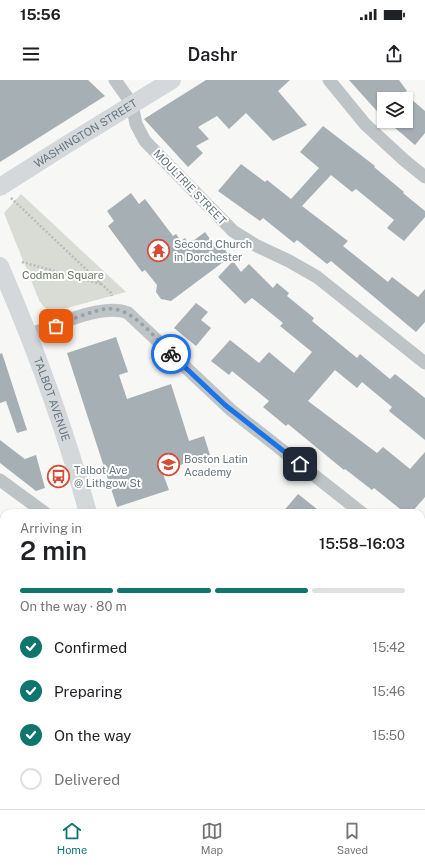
<!DOCTYPE html>
<meta charset="utf-8">
<style>
:root{--surface:#fff;--page:#f2f2f2;--text:#202124;--muted:#757577;--line:#e0e0e0;--accent:#0f766e}
body{margin:0;font-family:"Public Sans",sans-serif;background:var(--page);color:var(--text);height:100vh;display:flex;flex-direction:column;font-size:15px;white-space:nowrap}
*{box-sizing:border-box;margin:0}
p{font-size:13px;color:var(--muted)}
.icon{flex:none;width:22px;height:22px;fill:none;stroke:currentColor;stroke-width:2;stroke-linecap:round;stroke-linejoin:round}
.map{position:relative;flex:1;overflow:hidden}
.drawer{position:absolute;left:0px;top:429px;width:425px;height:300px;display:flex;flex-direction:column;background:var(--surface);border-radius:12px 12px 0 0;box-shadow:0 1px 3px #0004}
.drawer>*{flex:none}
.buttons{position:absolute;left:377px;top:12px;display:grid;gap:8px}
.buttons a{display:grid;place-items:center;width:36px;height:36px;border-radius:0px;background:var(--surface);box-shadow:0 1px 3px #0004;font-size:20px}
.pin{position:absolute;display:grid;place-items:center;width:34px;height:34px;color:#fff;margin:-17px;border-radius:8px;box-shadow:0 2px 6px #0006}
.courier{position:absolute;display:grid;place-items:center;width:40px;height:40px;margin:-20px;border:3px solid #1a73e8;border-radius:50%;background:#fff;color:#222;box-shadow:0 1px 5px #0007}
.headline em{font-style:normal;font-weight:600}
.headline div{display:flex;flex-direction:column-reverse}
.headline{display:flex;align-items:center;justify-content:space-between;height:68px;padding:0 20px}
h1{font-size:26px;font-weight:600;line-height:30px}
.bar{display:grid;grid-template-columns:repeat(4,1fr);gap:6px 4px;align-content:center;height:48px;padding:0 20px}
.bar i{height:5px;border-radius:3px;background:var(--line)}
.bar .on{background:var(--accent)}
.bar p{grid-column:span 4}
ol{padding:0 20px;list-style:none}
li{display:flex;align-items:center;gap:12px;height:44px}
li p{margin-inline-start:auto}
li .icon{padding:4px;border-radius:50%;background:var(--accent);color:#fff;stroke-width:4}
li:last-child{color:var(--muted)}
li i{width:22px;height:22px;border:2px solid var(--line);border-radius:50%}
.status{display:flex;justify-content:space-between;align-items:center;height:28px;padding:0 20px;background:var(--surface);direction:ltr}
.status svg{height:11px;fill:currentColor}
header{display:flex;justify-content:space-between;align-items:center;height:52px;padding:0 20px;background:var(--surface);font-size:18px;font-weight:600}
.menu{display:flex;justify-content:space-around;align-items:center;height:56px;border-top:1px solid var(--line);background:var(--surface);font-size:11px;color:var(--muted)}
.menu a{display:grid;justify-items:center;gap:2px}
.menu .on{color:var(--accent)}
.map>svg:first-child{display:block}
.green{fill:#d8dcd4}
.building{fill:#a6afb4}
.lines{fill:none;stroke-linecap:round;stroke-linejoin:round}
.path{stroke:#b9bcbe;stroke-width:2.5;stroke-dasharray:2 2;stroke-linecap:butt}
.minor{stroke:#bec3c6;stroke-width:13}
.secondary{stroke:#d4d8db;stroke-width:18}
.done{stroke:#97a2a8;stroke-width:4;stroke-dasharray:0 7.2}
.route{stroke:#1a73e8;stroke-width:5}
.labels{text-anchor:middle;stroke-width:4;stroke-linejoin:round;paint-order:stroke}
.street-label{font-size:11px;fill:#64757e;stroke:#fff}
.poi-label{font-size:11px;fill:#64757e;stroke:#fff;text-anchor:start}
.park-label{font-size:11px;fill:#687663;stroke:#fff}
</style>
<div class="status"><b>15:56</b><svg viewBox="0 0 49 12"><path d="M0 12V9h3v3zM5 12V6h3v6zM10 12V3h3v9zM15 12V0h3v12zM26 1h20v11H26zM47 4h2v5h-2z"/></svg></div>
<header><svg class="icon" aria-label="menu" viewBox="0 0 24 24"><path d="M4 6h16M4 12h16M4 18h16"/></svg>Dashr<svg class="icon" aria-label="share" viewBox="0 0 24 24"><path d="M12 15V3M7 8l5-5 5 5M5 13v7h14v-7"/></svg></header>
<div class="map">
<svg width="425" height="729" viewBox="0 0 425 729">
<rect width="100%" height="100%" fill="#f7f7f5"/>
<!-- green -->
<polygon class="green" points="21,114 126,212 52,232 44,227 39,220 4,133"/>
<!-- building -->
<g class="building">
<polygon points="0,0 88,0 105,16 0,82"/>
<polygon points="206,0 290,0 278,11 307,45 273,61 246,33 229,49 217,36 198,47 209,59 196,66 203,73 188,87 144,39"/>
<polygon points="349,0 399,0 407,11 404,13 425,31 425,53 415,65 387,41 406,41 406,19 384,19 384,39"/>
<polygon points="323,46 375,86 374,87 404,112 403,113 425,131 425,137 404,161 387,148 394,140 356,109 352,112 331,95 302,126 348,161 343,166 388,202 392,197 418,217 425,209 425,242 416,252 331,181 327,184 297,160 294,163 263,138 260,141 218,111 241,84 265,102 267,100 291,119 319,88 300,72"/>
<polygon points="131,113 139,124 145,119 173,156 176,154 181,161 185,158 189,164 205,152 218,170 223,167 230,177 171,221 161,219 156,212 157,205 145,190 142,192 108,146 114,141 107,131"/>
<polygon points="233,181 241,192 249,184 273,208 277,203 289,213 287,216 314,238 312,241 357,278 360,274 390,299 395,294 425,318 425,360 389,331 392,327 362,302 357,308 335,290 308,321 377,373 383,367 410,389 425,372 425,417 411,433 405,433 374,408 372,410 345,389 344,390 288,344 286,346 263,327 269,321 232,291 229,295 211,281 230,260 259,283 269,272 294,293 312,272 280,246 283,243 252,218 245,224 218,197"/>
<polygon points="196,223 208,232 201,240 211,248 196,266 174,248"/>
<polygon points="116,257 128,292 119,295 127,319 171,304 189,361 204,356 210,375 162,391 169,410 117,427 67,273"/>
<polygon points="2,273 27,350 17,353 6,321 0,323 0,274"/>
<polygon points="0,360 26,380 25,379 36,375 45,408 36,411 0,383"/>
<polygon points="298,414 322,433 282,433"/>
</g>
<g class="lines">
<!-- path -->
<g class="path">
<polyline points="11,118 111,213 112,216"/>
<polyline points="22,182 101,204"/>
</g>
<!-- minor -->
<g class="minor">
<polyline points="115,0 132,24 136,44 145,61 233,151 257,166 289,181 317,197 425,283"/>
<polyline points="329,0 365,44 404,80 425,97"/>
<path d="M28,255C54,246 104,222 128,233L231,330L362,433"/>
<polyline points="0,400 45,433"/>
<polyline points="421,462 425,457"/>
<polyline points="421,479 425,482"/>
<polyline points="0,587 4,591"/>
<polyline points="421,697 425,700"/>
<polyline points="172,725 177,729"/>
</g>
<!-- secondary -->
<g class="secondary">
<path id="s1" d="M0,107L66,65L172,0"/>
<path id="s2" d="M0,186C35,267 65,348 88,433"/>
<polyline points="133,725 133,729"/>
</g>
</g>
<g class="lines">
<!-- done -->
<path class="done" d="M56,246C71,240 88,232 105,229C131,225 154,257 171,274"/>
<!-- route -->
<polyline class="route" points="171,274 225,325 300,384"/>
</g>
<!-- icons -->
<defs>
<symbol id="temple-ring" viewBox="-11 -11 22 22"><circle r="9.5" fill="#fff" stroke="#d74a35" stroke-width="1.5"/><path d="M0-6L5-2H3V0L6.5 2.5H4V6H1.5V3h-3V6H-4V2.5H-6.5L-3 0V-2H-5Z" fill="#d74a35"/></symbol>
<symbol id="school-ring" viewBox="-11 -11 22 22"><circle r="9.5" fill="#fff" stroke="#d74a35" stroke-width="1.5"/><path d="M0-5L7-2L0 1L-7-2ZM-4 1L0 2.5L4 1V4Q0 6-4 4Z" fill="#d74a35"/></symbol>
<symbol id="bus-ring" viewBox="-11 -11 22 22"><circle r="9.5" fill="#fff" stroke="#d74a35" stroke-width="1.5"/><path d="M-5-6H5V4H4V6H2V4H-2V6H-4V4H-5ZM-3.5-4V0h7V-4ZM-3.5 1.2v1.5H-2V1.2ZM2 1.2v1.5H3.5V1.2Z" fill="#d74a35"/></symbol>
</defs>
<g fill-rule="evenodd">
<use href="#temple-ring" x="146" y="158" width="25" height="25"/>
<use href="#school-ring" x="156" y="372" width="25" height="25"/>
<use href="#bus-ring" x="46" y="384" width="25" height="25"/>
</g>
<g class="labels">
<!-- street labels -->
<g class="street-label">
<text dy="4" stroke="none"><textPath href="#s1" startOffset="101">WASHINGTON STREET</textPath></text>
<text transform="translate(190 107) rotate(46)" y="4">MOULTRIE STREET</text>
<text dy="4" stroke="none"><textPath href="#s2" startOffset="143">TALBOT AVENUE</textPath></text>
</g>
<!-- poi labels -->
<g class="poi-label">
<text x="174" y="168">Second Church<tspan x="174" dy="13">in Dorchester</tspan></text>
<text x="184" y="383">Boston Latin<tspan x="184" dy="13">Academy</tspan></text>
<text x="74" y="394">Talbot Ave<tspan x="74" dy="13">@ Lithgow St</tspan></text>
</g>
<!-- park labels -->
<g class="park-label">
<text x="63" y="199">Codman Square</text>
</g>
</g>
</svg>
<div class="buttons">
<a><svg class="icon" aria-label="layers" viewBox="0 0 24 24"><path d="M12 4l9 5-9 5-9-5zM3 14l9 5 9-5"/></svg></a>
</div>
<div class="pin" style="left:56px;top:246px;background:#ea580c"><svg class="icon" aria-label="bag" viewBox="0 0 24 24"><path d="M5 8h14l-1 12H6zM9 8a3 3 0 0 1 6 0"/></svg></div>
<div class="pin" style="left:300px;top:384px;background:#1f2937"><svg class="icon" aria-label="home" viewBox="0 0 24 24"><path d="M3 11l9-7 9 7M6 9v11h12V9"/></svg></div>
<div class="courier" style="left:171px;top:274px"><svg class="icon" aria-label="bike" viewBox="0 0 24 24"><circle cx="6" cy="16" r="4"/><circle cx="18" cy="16" r="4"/><path d="M6 16l4-8h5l3 8M10 8l3 8H6M13 5h3"/></svg></div>
<section class="drawer">
<div class="headline"><div><h1>2 min</h1><p>Arriving in</p></div><em>15:58–16:03</em></div>
<div class="bar"><i class="on"></i><i class="on"></i><i class="on"></i><i></i><p>On the way · 80 m</p></div>
<ol>
<li><svg class="icon" aria-label="check" viewBox="0 0 24 24"><path d="M5 12l5 5 9-10"/></svg>Confirmed<p>15:42</p></li>
<li><svg class="icon" aria-label="check" viewBox="0 0 24 24"><path d="M5 12l5 5 9-10"/></svg>Preparing<p>15:46</p></li>
<li><svg class="icon" aria-label="check" viewBox="0 0 24 24"><path d="M5 12l5 5 9-10"/></svg>On the way<p>15:50</p></li>
<li><i></i>Delivered</li>
</ol>
</section>
</div>
<nav class="menu">
<a class="on"><svg class="icon" aria-label="home" viewBox="0 0 24 24"><path d="M3 11l9-7 9 7M6 9v11h12V9"/></svg>Home</a>
<a><svg class="icon" aria-label="map" viewBox="0 0 24 24"><path d="M3 6l6-2 6 2 6-2v14l-6 2-6-2-6 2zM9 4v14M15 6v14"/></svg>Map</a>
<a><svg class="icon" aria-label="saved" viewBox="0 0 24 24"><path d="M7 4h10v16l-5-4-5 4z"/></svg>Saved</a>
</nav>
